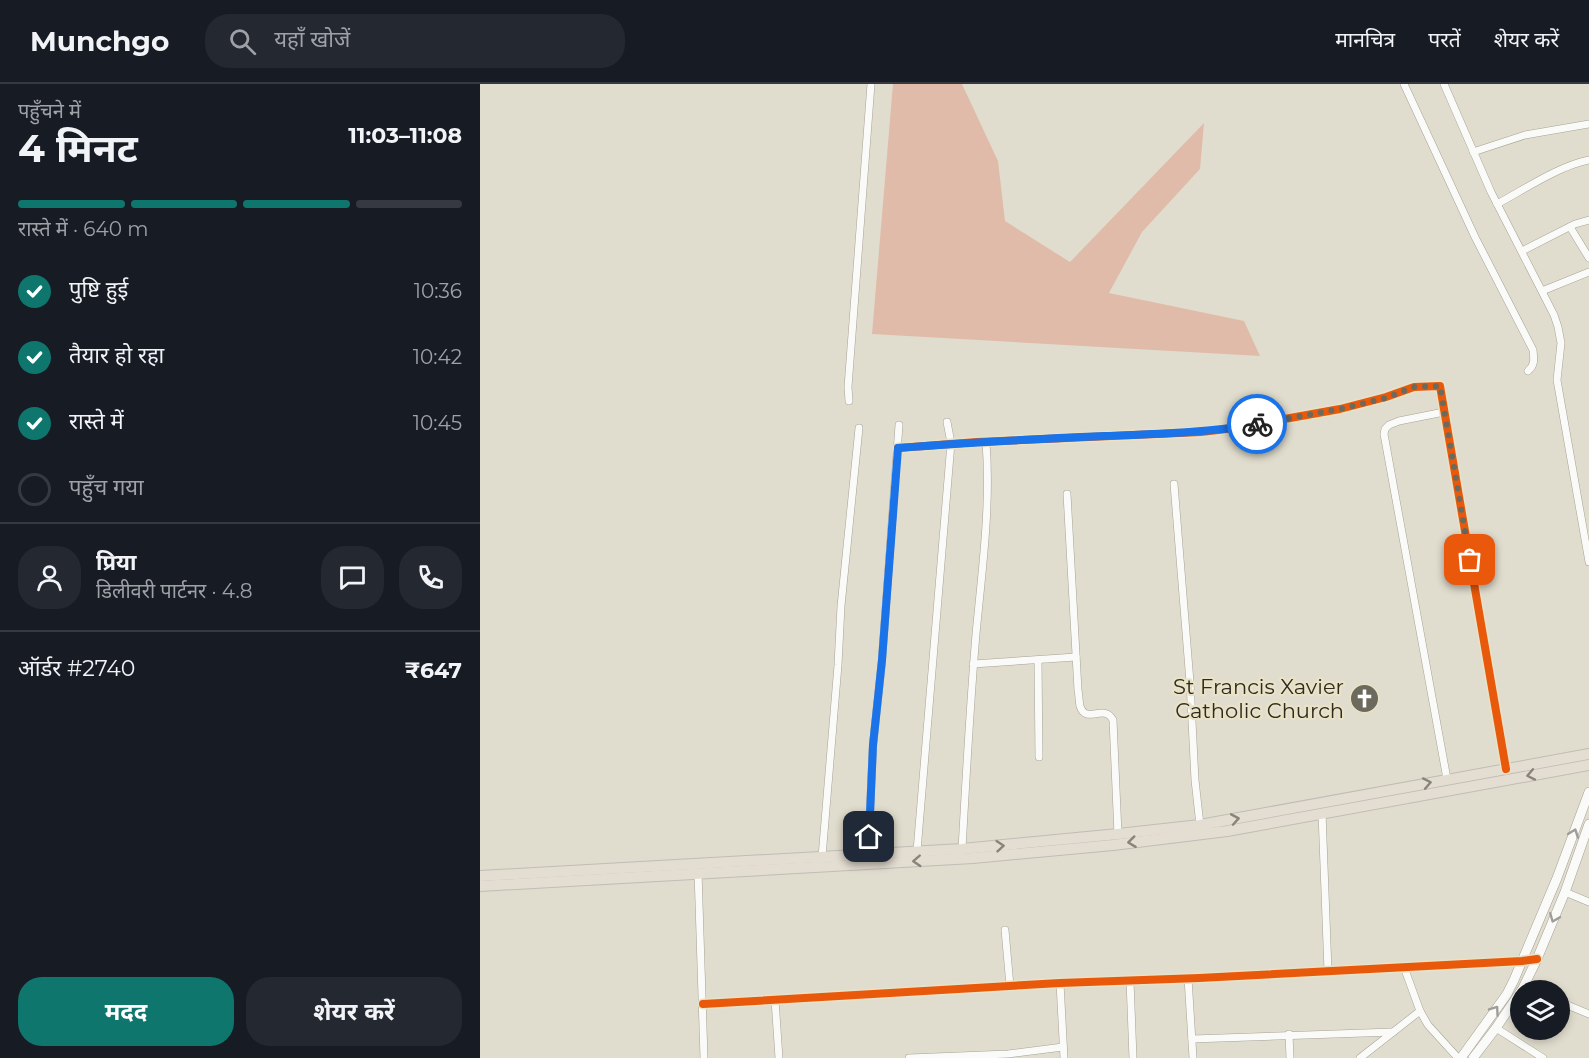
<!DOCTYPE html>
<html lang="hi">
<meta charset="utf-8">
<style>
:root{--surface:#171b24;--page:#242831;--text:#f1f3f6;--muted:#9ea1a6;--line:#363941;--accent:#0f766e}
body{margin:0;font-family:Montserrat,"Noto Sans Devanagari",sans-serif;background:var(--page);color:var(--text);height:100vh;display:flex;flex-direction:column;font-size:22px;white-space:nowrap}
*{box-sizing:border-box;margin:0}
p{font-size:20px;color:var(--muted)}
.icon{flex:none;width:33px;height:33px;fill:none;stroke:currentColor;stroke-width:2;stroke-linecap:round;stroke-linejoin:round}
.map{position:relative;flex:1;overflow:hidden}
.sheet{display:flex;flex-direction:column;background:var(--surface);width:480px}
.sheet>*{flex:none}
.controls{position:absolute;left:1030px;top:896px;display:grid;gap:12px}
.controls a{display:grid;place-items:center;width:60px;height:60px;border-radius:50%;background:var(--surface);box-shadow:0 3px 9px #0003;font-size:30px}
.pin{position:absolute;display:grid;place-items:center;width:51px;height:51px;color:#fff;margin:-26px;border-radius:12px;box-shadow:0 3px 9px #0006}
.courier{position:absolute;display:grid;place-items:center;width:60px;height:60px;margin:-30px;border:4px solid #1a73e8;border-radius:50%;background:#fff;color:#222;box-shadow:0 2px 8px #0007}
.head em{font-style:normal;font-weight:700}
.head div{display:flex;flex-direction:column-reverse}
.head{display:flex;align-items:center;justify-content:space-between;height:102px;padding:0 18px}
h1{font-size:39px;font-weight:700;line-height:45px}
.bar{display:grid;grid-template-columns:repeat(4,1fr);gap:9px 6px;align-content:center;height:72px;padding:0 18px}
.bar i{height:8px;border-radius:4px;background:var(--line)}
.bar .current{background:var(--accent)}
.bar p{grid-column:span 4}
.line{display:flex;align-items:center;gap:15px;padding:0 18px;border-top:2px solid var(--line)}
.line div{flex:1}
.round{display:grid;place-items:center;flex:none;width:63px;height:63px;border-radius:24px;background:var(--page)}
ol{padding:0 18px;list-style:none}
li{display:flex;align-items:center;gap:18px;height:66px}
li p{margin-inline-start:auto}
li .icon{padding:6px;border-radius:50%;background:var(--accent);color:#fff;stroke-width:4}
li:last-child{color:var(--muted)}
li i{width:33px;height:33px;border:3px solid var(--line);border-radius:50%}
.action{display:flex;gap:12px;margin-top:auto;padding:12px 18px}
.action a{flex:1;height:69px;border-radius:24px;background:var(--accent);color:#fff;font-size:24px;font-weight:700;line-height:69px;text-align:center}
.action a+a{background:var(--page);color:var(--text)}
header{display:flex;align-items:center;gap:36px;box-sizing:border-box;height:84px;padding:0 30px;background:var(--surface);border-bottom:2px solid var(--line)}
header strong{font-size:28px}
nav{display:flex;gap:33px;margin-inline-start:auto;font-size:21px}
.search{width:420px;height:54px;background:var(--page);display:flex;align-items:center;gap:15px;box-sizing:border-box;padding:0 21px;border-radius:24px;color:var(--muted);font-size:22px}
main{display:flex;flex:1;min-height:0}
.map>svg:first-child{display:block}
.green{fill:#e0bba9}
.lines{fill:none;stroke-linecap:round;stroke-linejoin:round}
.minor-casing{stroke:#a6a296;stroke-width:8}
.tertiary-casing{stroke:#a6a296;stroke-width:10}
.primary-casing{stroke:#bfbdb5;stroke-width:12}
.minor{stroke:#fafaf8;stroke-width:7}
.tertiary{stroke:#fafaf8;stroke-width:9}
.primary{stroke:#e4ddd2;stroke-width:10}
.cycleway-casing{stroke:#e9e2c6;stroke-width:11}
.cycleway{stroke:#e8590c;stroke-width:8}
.oneway{stroke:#888479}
.oneway2{stroke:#9e9d97}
.done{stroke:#6c695d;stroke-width:6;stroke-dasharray:0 10.8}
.route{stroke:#1a73e8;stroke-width:8}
.labels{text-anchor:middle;stroke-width:4.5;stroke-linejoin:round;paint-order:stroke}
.poi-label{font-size:21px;fill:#2d2b20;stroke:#e9e2c6;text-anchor:end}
</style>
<header>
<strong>Munchgo</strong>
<div class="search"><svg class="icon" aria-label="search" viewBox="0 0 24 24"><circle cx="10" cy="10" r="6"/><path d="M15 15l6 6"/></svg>यहाँ खोजें</div>
<nav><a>मानचित्र</a><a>परतें</a><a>शेयर करें</a></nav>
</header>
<main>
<section class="sheet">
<div class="head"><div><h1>4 मिनट</h1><p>पहुँचने में</p></div><em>11:03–11:08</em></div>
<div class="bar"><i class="current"></i><i class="current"></i><i class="current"></i><i></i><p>रास्ते में · 640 m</p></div>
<ol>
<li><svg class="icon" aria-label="check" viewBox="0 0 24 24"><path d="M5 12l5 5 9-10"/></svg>पुष्टि हुई<p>10:36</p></li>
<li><svg class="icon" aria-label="check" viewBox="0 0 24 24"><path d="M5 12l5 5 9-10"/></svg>तैयार हो रहा<p>10:42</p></li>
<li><svg class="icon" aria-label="check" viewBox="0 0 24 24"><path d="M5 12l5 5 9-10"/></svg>रास्ते में<p>10:45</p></li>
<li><i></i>पहुँच गया</li>
</ol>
<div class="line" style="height:108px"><a class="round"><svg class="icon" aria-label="person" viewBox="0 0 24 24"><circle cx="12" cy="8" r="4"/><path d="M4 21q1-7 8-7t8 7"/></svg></a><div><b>प्रिया</b><p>डिलीवरी पार्टनर · 4.8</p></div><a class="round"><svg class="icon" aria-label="chat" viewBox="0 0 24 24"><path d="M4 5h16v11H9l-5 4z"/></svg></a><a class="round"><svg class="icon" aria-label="phone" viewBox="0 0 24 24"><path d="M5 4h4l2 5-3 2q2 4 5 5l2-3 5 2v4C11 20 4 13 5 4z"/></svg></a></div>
<div class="line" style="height:78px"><div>ऑर्डर #2740</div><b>₹647</b></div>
<div class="action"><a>मदद</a><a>शेयर करें</a></div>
</section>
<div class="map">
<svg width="1109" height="974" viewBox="0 0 1109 974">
<rect width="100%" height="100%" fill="#e1ddce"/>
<!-- green -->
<polygon class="green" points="413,0 482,0 518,77 525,137 590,178 724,39 720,85 662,148 629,209 764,237 780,272 392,250"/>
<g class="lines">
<defs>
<g id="minor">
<path d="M924,0L995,153L1053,266C1054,275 1055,281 1048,287"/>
<polyline points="964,0 1011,108 1074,231 1078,243 1081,259 1077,296 1109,478"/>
<polyline points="993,68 1045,51 1109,40"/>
<path d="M1017,120C1045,105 1079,82 1109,76"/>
<polyline points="1090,143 1109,174"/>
<polyline points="1042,167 1095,140 1109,136"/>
<polyline points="1062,207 1109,188"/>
<polyline points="369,317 368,303 391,0"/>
<polyline points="964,328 919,337 909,341 905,345 904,350 967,695"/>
<polyline points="418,364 497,358 721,348 755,344 860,325 906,313 934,303 960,302 1026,685"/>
<polyline points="694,400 710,598 715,696 720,741"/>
<path d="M587,410L598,606C599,611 599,617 600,622C606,641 624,619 633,636L638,750"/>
<polyline points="558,576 559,673"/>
<polyline points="493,580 596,573"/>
<polyline points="842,729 848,887"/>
<path d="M482,765C486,693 490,621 496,550C502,486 511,422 506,358"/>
<polyline points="437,767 471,359 467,338"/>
<polyline points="388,770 393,661 402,576 419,341"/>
<polyline points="342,773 358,581 361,522 379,344"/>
<polyline points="218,788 224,974"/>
<polyline points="1085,808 1109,818"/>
<polyline points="525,846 530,902"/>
<polyline points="924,883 940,927 948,941 978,974"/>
<polyline points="708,894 713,974"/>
<polyline points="650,897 653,974"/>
<polyline points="580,899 584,974"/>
<polyline points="1044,902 1053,906"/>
<polyline points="295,916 299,974"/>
<polyline points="1080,918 1109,930"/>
<polyline points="223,920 580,899 719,894 1042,877 1057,875"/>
<polyline points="1016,944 1063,974"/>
<polyline points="809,950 810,974"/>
<polyline points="712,955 913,948"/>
<polyline points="429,974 528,970 583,963"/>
<polyline points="880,974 940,927"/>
</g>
<g id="tertiary">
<polyline points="1042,906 1057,875 1085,808 1109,740"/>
<polyline points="981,974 1027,910 1034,896 1077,794 1109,708"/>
<polyline points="993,974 1016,944 1041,907"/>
</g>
<g id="primary">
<polyline points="0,792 482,765 638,750 720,741 1109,670"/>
<polyline points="0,802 493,774 633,761 747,747 1109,681"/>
</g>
</defs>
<!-- minor casing -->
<use href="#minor" class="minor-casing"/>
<!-- tertiary casing -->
<use href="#tertiary" class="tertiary-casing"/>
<!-- primary casing -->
<use href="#primary" class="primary-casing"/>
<!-- minor -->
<use href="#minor" class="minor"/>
<!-- tertiary -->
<use href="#tertiary" class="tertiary"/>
<!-- primary -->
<use href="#primary" class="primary"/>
<defs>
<g id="cycleway">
<polyline points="418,364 497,358 721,348 755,344 860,325 906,313 934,303 960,302 1026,685"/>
<polyline points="223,920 580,899 719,894 1042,877 1057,875"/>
</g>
</defs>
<!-- cycleway casing -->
<use href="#cycleway" class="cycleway-casing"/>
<!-- cycleway -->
<use href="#cycleway" class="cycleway"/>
</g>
<!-- one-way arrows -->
<defs><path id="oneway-chevron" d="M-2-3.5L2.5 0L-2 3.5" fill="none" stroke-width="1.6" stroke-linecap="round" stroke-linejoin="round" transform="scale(1.5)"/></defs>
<g class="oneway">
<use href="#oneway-chevron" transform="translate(1051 691) rotate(169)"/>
<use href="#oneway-chevron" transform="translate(947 699) rotate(-11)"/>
<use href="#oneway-chevron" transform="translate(755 735) rotate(-10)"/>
<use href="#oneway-chevron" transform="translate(652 758) rotate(173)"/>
<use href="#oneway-chevron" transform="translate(520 762) rotate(-5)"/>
<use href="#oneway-chevron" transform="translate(437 777) rotate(177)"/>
</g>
<g class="oneway2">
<use href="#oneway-chevron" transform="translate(1094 749) rotate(-70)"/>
<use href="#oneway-chevron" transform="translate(1074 834) rotate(112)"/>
<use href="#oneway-chevron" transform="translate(1015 926) rotate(-55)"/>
</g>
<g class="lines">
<!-- done -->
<polyline class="done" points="777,340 860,325 906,314 934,303 960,302 990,476"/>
<!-- route -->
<path class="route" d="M389,753L393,661L402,576L418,364C487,358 556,355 625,352C676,350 726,349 777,340"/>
</g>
<!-- icons -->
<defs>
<symbol id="church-disc" viewBox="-11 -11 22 22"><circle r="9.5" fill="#6c695d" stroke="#e9e2c6"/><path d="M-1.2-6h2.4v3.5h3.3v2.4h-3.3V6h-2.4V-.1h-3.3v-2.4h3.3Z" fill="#fff"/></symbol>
</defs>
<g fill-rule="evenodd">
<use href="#church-disc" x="868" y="598" width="33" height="33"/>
</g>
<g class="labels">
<!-- poi labels -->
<g class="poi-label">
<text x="864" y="610">St Francis Xavier<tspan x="864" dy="24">Catholic Church</tspan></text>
</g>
</g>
</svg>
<div class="controls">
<a><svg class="icon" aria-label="layers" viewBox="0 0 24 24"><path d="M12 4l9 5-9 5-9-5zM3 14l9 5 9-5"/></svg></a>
</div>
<div class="pin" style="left:990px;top:476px;background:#ea580c"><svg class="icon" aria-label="bag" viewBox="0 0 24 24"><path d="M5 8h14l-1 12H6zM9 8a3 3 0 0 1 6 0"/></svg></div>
<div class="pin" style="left:389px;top:753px;background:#1f2937"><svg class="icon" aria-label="home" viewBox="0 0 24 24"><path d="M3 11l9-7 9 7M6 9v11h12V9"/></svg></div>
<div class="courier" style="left:777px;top:340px"><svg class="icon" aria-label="bike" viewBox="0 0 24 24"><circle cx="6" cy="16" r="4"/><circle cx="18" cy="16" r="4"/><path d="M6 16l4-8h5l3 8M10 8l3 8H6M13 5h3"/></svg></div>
</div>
</main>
